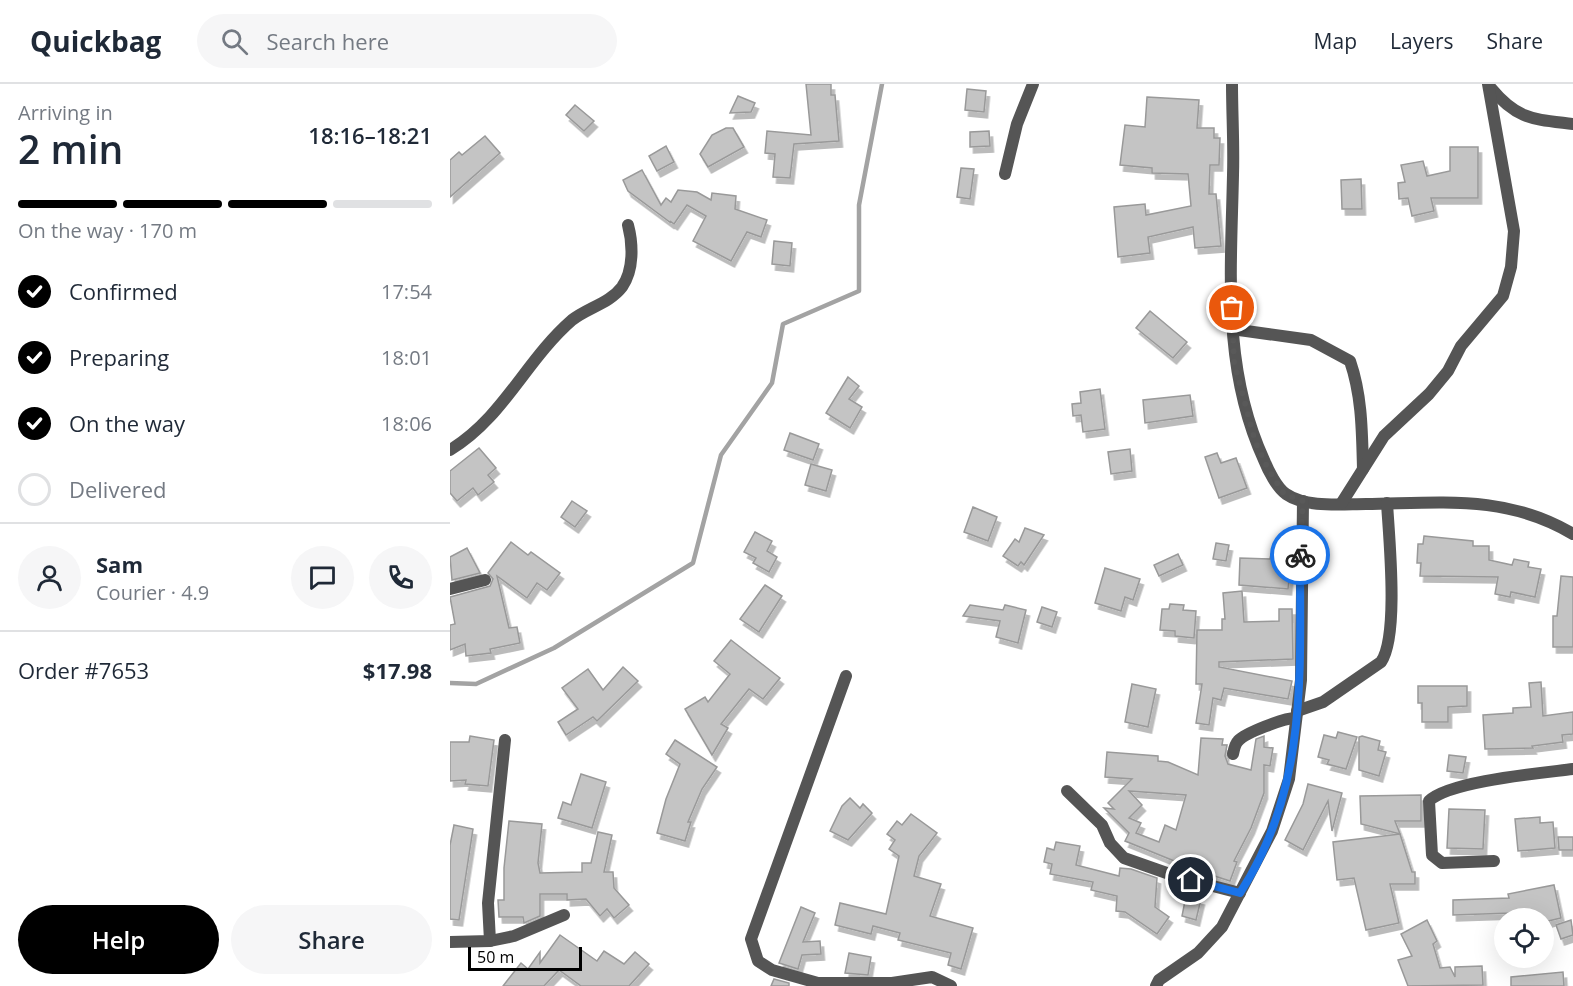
<!DOCTYPE html>
<meta charset="utf-8">
<style>
:root{--surface:#fff;--page:#f6f6f7;--text:#1f2937;--muted:#747a83;--line:#e0e1e3;--accent:#000}
body{margin:0;font-family:"Open Sans",sans-serif;background:var(--page);color:var(--text);height:100vh;display:flex;flex-direction:column;font-size:22px;white-space:nowrap}
*{box-sizing:border-box;margin:0}
p{font-size:20px;color:var(--muted)}
.icon{flex:none;width:33px;height:33px;fill:none;stroke:currentColor;stroke-width:2;stroke-linecap:round;stroke-linejoin:round}
.map{position:relative;flex:1;overflow:hidden}
.drawer{display:flex;flex-direction:column;background:var(--surface);width:450px}
.drawer>*{flex:none}
.buttons{position:absolute;left:1044px;top:824px;display:grid;gap:12px}
.buttons a{display:grid;place-items:center;width:60px;height:60px;border-radius:50%;background:var(--surface);box-shadow:0 6px 24px #0002;font-size:30px}
.scale{position:absolute;left:18px;bottom:15px;width:114px;box-sizing:border-box;padding-left:6px;border:3px solid #000;border-top:0;font-size:16px;line-height:21px;white-space:nowrap;color:#000;-webkit-text-stroke:4px #fff;paint-order:stroke}
.pin{position:absolute;display:grid;place-items:center;width:51px;height:51px;color:#fff;margin:-26px;border:3px solid #fff;border-radius:50%;box-shadow:0 2px 6px #0007}
.courier{position:absolute;display:grid;place-items:center;width:60px;height:60px;margin:-30px;border:4px solid #1a73e8;border-radius:50%;background:#fff;color:#222;box-shadow:0 2px 8px #0007}
.summary em{font-style:normal;font-weight:600}
.summary div{display:flex;flex-direction:column-reverse}
.summary{display:flex;align-items:center;justify-content:space-between;height:102px;padding:0 18px}
h1{font-size:39px;font-weight:600;line-height:45px}
.bar{display:grid;grid-template-columns:repeat(4,1fr);gap:9px 6px;align-content:center;height:72px;padding:0 18px}
.bar i{height:8px;border-radius:4px;background:var(--line)}
.bar .active{background:var(--accent)}
.bar p{grid-column:span 4}
.line{display:flex;align-items:center;gap:15px;padding:0 18px;border-top:2px solid var(--line)}
.line div{flex:1}
.round{display:grid;place-items:center;flex:none;width:63px;height:63px;border-radius:32px;background:var(--page)}
ol{padding:0 18px;list-style:none}
li{display:flex;align-items:center;gap:18px;height:66px}
li p{margin-inline-start:auto}
li .icon{padding:6px;border-radius:50%;background:var(--accent);color:#fff;stroke-width:4}
li:last-child{color:var(--muted)}
li i{width:33px;height:33px;border:3px solid var(--line);border-radius:50%}
.button{display:flex;gap:12px;margin-top:auto;padding:12px 18px}
.button a{flex:1;height:69px;border-radius:36px;background:var(--accent);color:#fff;font-size:24px;font-weight:600;line-height:69px;text-align:center}
.button a+a{background:var(--page);color:var(--text)}
header{display:flex;align-items:center;gap:36px;box-sizing:border-box;height:84px;padding:0 30px;background:var(--surface);border-bottom:2px solid var(--line)}
header strong{font-size:28px}
nav{display:flex;gap:33px;margin-inline-start:auto;font-size:21px}
.search{width:420px;height:54px;background:var(--page);display:flex;align-items:center;gap:15px;box-sizing:border-box;padding:0 21px;border-radius:33px;color:var(--muted);font-size:22px}
main{display:flex;flex:1;min-height:0}
.map>svg:first-child{display:block}
.lines{fill:none;stroke-linecap:round;stroke-linejoin:round}
.stream{stroke:#a3a3a3;stroke-width:4.5}
.building{fill:#c4c4c4;stroke:#999;stroke-width:1.5;fill-rule:evenodd;filter:url(#shadow)}
.street{stroke:#555;stroke-width:12}
.done{stroke:#595959;stroke-width:6;stroke-dasharray:0 10.8}
.route{stroke:#1a73e8;stroke-width:8}
</style>
<header>
<strong>Quickbag</strong>
<div class="search"><svg class="icon" aria-label="search" viewBox="0 0 24 24"><circle cx="10" cy="10" r="6"/><path d="M15 15l6 6"/></svg>Search here</div>
<nav><a>Map</a><a>Layers</a><a>Share</a></nav>
</header>
<main>
<section class="drawer">
<div class="summary"><div><h1>2 min</h1><p>Arriving in</p></div><em>18:16–18:21</em></div>
<div class="bar"><i class="active"></i><i class="active"></i><i class="active"></i><i></i><p>On the way · 170 m</p></div>
<ol>
<li><svg class="icon" aria-label="check" viewBox="0 0 24 24"><path d="M5 12l5 5 9-10"/></svg>Confirmed<p>17:54</p></li>
<li><svg class="icon" aria-label="check" viewBox="0 0 24 24"><path d="M5 12l5 5 9-10"/></svg>Preparing<p>18:01</p></li>
<li><svg class="icon" aria-label="check" viewBox="0 0 24 24"><path d="M5 12l5 5 9-10"/></svg>On the way<p>18:06</p></li>
<li><i></i>Delivered</li>
</ol>
<div class="line" style="height:108px"><a class="round"><svg class="icon" aria-label="person" viewBox="0 0 24 24"><circle cx="12" cy="8" r="4"/><path d="M4 21q1-7 8-7t8 7"/></svg></a><div><b>Sam</b><p>Courier · 4.9</p></div><a class="round"><svg class="icon" aria-label="chat" viewBox="0 0 24 24"><path d="M4 5h16v11H9l-5 4z"/></svg></a><a class="round"><svg class="icon" aria-label="phone" viewBox="0 0 24 24"><path d="M5 4h4l2 5-3 2q2 4 5 5l2-3 5 2v4C11 20 4 13 5 4z"/></svg></a></div>
<div class="line" style="height:78px"><div>Order #7653</div><b>$17.98</b></div>
<div class="button"><a>Help</a><a>Share</a></div>
</section>
<div class="map">
<svg width="1123" height="902" viewBox="0 0 1123 902">
<defs>
<filter id="shadow"><feDropShadow dx="3.5" dy="6" stdDeviation="0" flood-color="#0004"/></filter>
</defs>
<rect width="100%" height="100%" fill="#fff"/>
<g class="lines">
<!-- stream -->
<polyline class="stream" points="0,599 26,600 104,564 243,479 271,371 322,299 333,240 409,207 409,121 432,0"/>
</g>
<!-- building -->
<g class="building">
<polygon points="356,0 381,0 381,11 385,11 389,57 344,60 340,94 323,93 325,70 315,69 317,47 361,51"/>
<polygon points="517,5 536,7 534,28 515,26"/>
<polygon points="288,12 305,19 301,28 280,29"/>
<polygon points="697,13 749,16 747,44 764,44 764,54 770,54 769,81 760,81 759,110 766,110 771,162 745,164 743,143 698,153 700,169 668,173 664,123 695,120 696,131 741,122 738,90 702,89 702,84 670,81 675,41 695,43"/>
<polygon points="125,21 144,37 134,47 116,31"/>
<polygon points="276,44 283,44 294,63 258,83 250,70 262,51"/>
<polygon points="539,47 540,62 520,63 520,48"/>
<polygon points="35,52 50,69 0,113 0,76 9,68 12,71"/>
<polygon points="216,62 224,78 207,87 199,72"/>
<polygon points="1000,63 1028,63 1028,114 981,114 984,127 962,132 958,114 949,115 948,99 955,98 951,81 973,77 977,92 1000,87"/>
<polygon points="511,84 524,85 520,115 507,113"/>
<polygon points="192,86 211,121 216,114 221,118 228,106 247,108 261,116 262,109 286,112 285,125 317,136 311,153 297,148 281,177 243,157 256,132 237,121 224,140 220,137 221,139 178,107 173,96"/>
<polygon points="911,95 912,125 892,125 891,96"/>
<polygon points="324,157 342,159 340,182 322,180"/>
<polygon points="700,227 737,258 723,274 686,244"/>
<polygon points="398,293 409,302 399,315 412,323 400,344 376,329"/>
<polygon points="650,305 655,345 633,348 631,331 623,332 622,320 631,319 630,308"/>
<polygon points="740,311 743,332 695,339 693,316"/>
<polygon points="340,349 369,360 363,376 334,366"/>
<polygon points="29,364 46,384 38,391 44,398 28,411 23,404 7,417 0,409 0,387"/>
<polygon points="680,365 682,387 661,390 658,368"/>
<polygon points="767,369 771,379 786,374 797,404 769,414 755,373"/>
<polygon points="361,380 382,386 376,407 355,401"/>
<polygon points="122,417 137,427 125,443 111,433"/>
<polygon points="523,423 547,433 538,457 514,448"/>
<polygon points="575,444 594,451 574,481 571,478 568,482 553,472 565,455 569,458"/>
<polygon points="305,448 322,457 317,467 327,473 319,488 303,479 306,474 294,468"/>
<polygon points="974,452 1023,457 1023,462 1039,462 1039,476 1062,481 1064,475 1079,478 1078,483 1091,485 1085,513 1061,508 1060,513 1045,510 1048,493 970,492 971,479 967,479 968,460 973,460"/>
<polygon points="61,458 78,471 81,468 110,489 97,506 87,499 77,514 47,492 59,544 67,543 70,559 40,565 41,569 16,572 15,560 0,566 0,541 5,540 0,513 40,502 43,495 38,489"/>
<polygon points="766,459 779,461 776,477 763,475"/>
<polygon points="17,464 30,489 2,496 0,473"/>
<polygon points="728,470 733,481 709,492 704,481"/>
<polygon points="821,470 842,472 838,505 789,501 790,474 820,475"/>
<polygon points="655,484 690,495 683,516 675,513 671,527 645,519"/>
<polygon points="1111,492 1123,493 1123,563 1103,563 1103,532 1107,532"/>
<polygon points="315,501 332,512 309,548 290,535"/>
<polygon points="792,507 794,538 829,537 829,525 842,525 843,575 769,578 769,583 842,597 838,615 774,604 771,616 763,614 759,641 746,639 752,600 746,600 747,546 772,546 772,535 775,535 773,509"/>
<polygon points="720,520 734,521 733,526 746,527 744,554 725,552 725,547 710,546 712,525 719,525"/>
<polygon points="520,521 553,526 555,521 576,526 568,559 546,553 550,537 513,532"/>
<polygon points="592,523 607,528 602,543 587,538"/>
<polygon points="281,556 330,594 313,615 299,605 271,640 278,644 262,671 235,625 255,613 258,618 280,590 264,577"/>
<polygon points="173,583 188,597 147,637 143,633 116,651 108,638 128,625 112,604 138,585 153,606"/>
<polygon points="1091,598 1093,632 1123,628 1123,650 1112,651 1113,658 1082,662 1083,664 1035,665 1033,631 1063,629 1063,624 1081,623 1079,599"/>
<polygon points="682,600 706,605 698,643 675,638"/>
<polygon points="968,602 1017,602 1017,622 998,623 998,638 972,638 972,619 968,619"/>
<polygon points="888,648 907,653 896,685 877,680 879,676 868,673 874,651 886,654"/>
<polygon points="20,652 44,656 38,702 15,700 16,696 0,697 0,658 19,658"/>
<path d="M814,652V663L823,664L820,682L814,681V709L801,744L784,777L787,778L780,797L749,787L675,757L679,749L654,724L664,725L658,719L682,695L655,693L657,668L708,672V677L718,678L748,691L751,654L773,655L772,661H777L775,672L778,680L801,686L806,655ZM679,707L736,711L726,746L715,741L709,758L686,749L691,739L679,734L692,721Z"/>
<polygon points="912,652 930,657 928,666 936,668 929,692 909,686 909,653"/>
<polygon points="225,656 267,683 252,705 238,738 241,738 235,757 207,749 216,715 230,680 216,670"/>
<polygon points="999,671 1016,673 1013,689 997,687"/>
<polygon points="131,690 156,698 142,744 108,734 113,718 121,721"/>
<polygon points="858,700 892,709 882,747 878,717 853,766 835,756 853,720"/>
<polygon points="971,711 971,737 945,737 950,750 911,740 910,712"/>
<polygon points="400,714 410,724 413,720 422,729 398,756 380,747 392,722"/>
<polygon points="999,725 1035,726 1033,765 997,764"/>
<polygon points="461,730 487,749 469,772 464,792 491,800 480,832 523,844 511,885 498,881 501,869 448,856 450,849 423,842 421,850 385,841 390,819 436,830 449,772 439,765 445,756 437,750 447,737 452,741"/>
<polygon points="1090,733 1090,739 1103,738 1105,764 1068,767 1065,735"/>
<polygon points="59,737 92,740 88,779 90,789 132,788 132,779 141,779 148,748 162,751 154,788 163,788 164,804 179,821 164,834 157,825 150,832 136,815 117,816 117,810 90,810 90,832 74,839 73,833 49,833 48,816 54,816 54,784"/>
<polygon points="4,741 23,745 9,836 0,835 0,761"/>
<polygon points="950,750 962,788 965,788 965,800 940,800 949,839 916,846 904,794 887,796 883,758"/>
<polygon points="1108,753 1123,753 1123,766 1109,766"/>
<polygon points="606,758 630,762 626,781 669,792 670,784 681,785 707,794 705,823 719,833 707,850 675,828 666,827 667,812 641,806 643,798 600,790 602,780 594,778 597,764 604,766"/>
<polygon points="1104,801 1111,834 1094,838 1094,834 1063,834 1062,829 1003,831 1003,816 1059,814 1058,810"/>
<polygon points="736,812 751,815 746,836 732,832"/>
<polygon points="351,823 365,829 353,858 370,857 371,870 352,871 348,885 329,879"/>
<polygon points="977,836 987,857 983,860 990,884 1000,883 1005,893 1005,883 1032,882 1033,901 958,902 948,876 962,872 951,850"/>
<polygon points="1121,836 1123,851 1111,855 1106,841"/>
<polygon points="110,851 147,877 154,867 174,880 185,868 199,880 179,902 131,902 109,886 94,902 53,902 71,879 78,885 90,868 90,879"/>
<polygon points="399,869 421,873 418,891 395,889"/>
<polygon points="1113,888 1114,902 1061,902 1061,893"/>
<polygon points="324,895 339,899 339,902 321,902"/>
</g>
<g class="lines">
<!-- street -->
<g class="street">
<path d="M782,0C782,30 784,60 783,91C781,188 772,285 814,376C818,386 827,404 836,410C856,424 892,420 916,420C991,419 1056,410 1123,450"/>
<path d="M1040,3C1067,36 1083,35 1123,40"/>
<polyline points="555,90 567,40 583,0"/>
<path d="M782,245L861,256L900,277C912,312 912,347 913,385"/>
<path d="M0,366C54,333 75,277 122,236C137,224 160,219 172,203C184,186 183,160 178,141"/>
<polyline points="891,420 934,352 979,310 998,287 1011,262 1053,212 1061,183 1064,147 1038,0"/>
<polyline points="0,505 35,496"/>
<polyline points="396,592 301,855 308,877 322,886 368,899 442,899 482,893 501,902"/>
<path d="M847,627L873,618L931,578C949,552 939,454 937,419"/>
<path d="M783,670C784,665 785,660 788,657C795,649 834,634 845,634"/>
<polyline points="617,707 652,741 660,759 674,774 728,793 790,809"/>
<path d="M1044,777L992,779L982,771L979,717C999,697 1092,689 1123,685"/>
<polyline points="40,857 64,852 114,831"/>
<polyline points="0,858 40,857 38,819 55,656"/>
<polyline points="706,902 709,896 748,869 772,843 822,747 839,695 851,596 853,417"/>
</g>
</g>
<g class="lines">
<!-- done -->
<polyline class="done" points="782,224 784,278 805,357 818,385 834,410 853,417 850,471"/>
<!-- route -->
<path class="route" d="M741,796L790,809C858,705 850,589 850,471"/>
</g>
</svg>
<div class="buttons">
<a><svg class="icon" aria-label="locate" viewBox="0 0 24 24"><circle cx="12" cy="12" r="6"/><path d="M12 2v4M12 18v4M2 12h4M18 12h4"/></svg></a>
</div>
<div class="scale">50 m</div>
<div class="pin" style="left:782px;top:224px;background:#ea580c"><svg class="icon" aria-label="bag" viewBox="0 0 24 24"><path d="M5 8h14l-1 12H6zM9 8a3 3 0 0 1 6 0"/></svg></div>
<div class="pin" style="left:741px;top:796px;background:#1f2937"><svg class="icon" aria-label="home" viewBox="0 0 24 24"><path d="M3 11l9-7 9 7M6 9v11h12V9"/></svg></div>
<div class="courier" style="left:850px;top:471px"><svg class="icon" aria-label="bike" viewBox="0 0 24 24"><circle cx="6" cy="16" r="4"/><circle cx="18" cy="16" r="4"/><path d="M6 16l4-8h5l3 8M10 8l3 8H6M13 5h3"/></svg></div>
</div>
</main>
